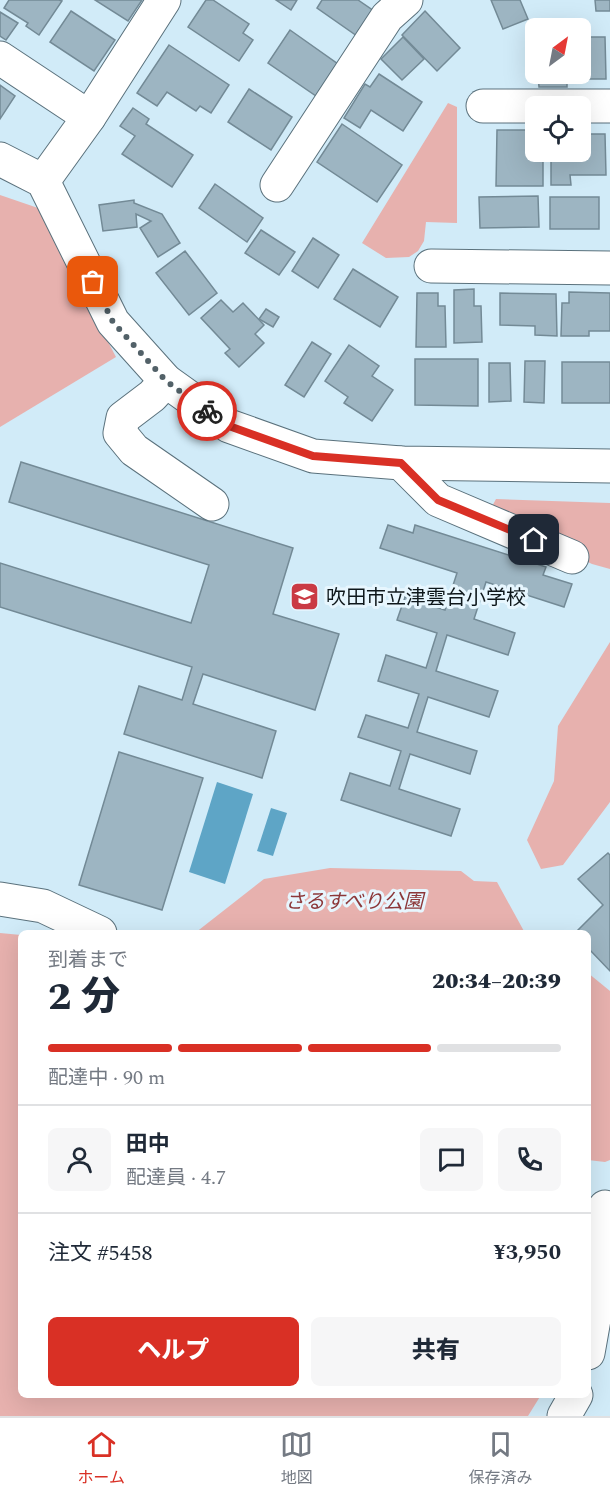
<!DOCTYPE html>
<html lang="ja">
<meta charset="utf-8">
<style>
:root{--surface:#fff;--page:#f6f6f7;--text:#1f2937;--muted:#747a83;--line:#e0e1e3;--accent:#d93025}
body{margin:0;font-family:Spectral,"Noto Sans JP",serif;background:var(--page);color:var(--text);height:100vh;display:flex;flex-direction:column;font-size:22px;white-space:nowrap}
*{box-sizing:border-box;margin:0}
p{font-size:20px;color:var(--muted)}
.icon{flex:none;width:33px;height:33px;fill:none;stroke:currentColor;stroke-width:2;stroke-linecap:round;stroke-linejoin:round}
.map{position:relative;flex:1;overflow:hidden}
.panel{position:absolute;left:18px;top:930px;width:573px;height:468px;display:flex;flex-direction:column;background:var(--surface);border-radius:9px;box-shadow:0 6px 24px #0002}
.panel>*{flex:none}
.needle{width:39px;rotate:32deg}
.buttons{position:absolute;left:525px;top:18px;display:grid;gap:12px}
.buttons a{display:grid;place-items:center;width:66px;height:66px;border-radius:9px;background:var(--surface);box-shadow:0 6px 24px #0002;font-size:30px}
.pin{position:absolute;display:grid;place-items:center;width:51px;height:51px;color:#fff;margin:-26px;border-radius:12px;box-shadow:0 3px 9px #0006}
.courier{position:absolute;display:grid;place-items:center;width:60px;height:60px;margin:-30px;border:4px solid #d93025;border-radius:50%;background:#fff;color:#222;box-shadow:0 2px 8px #0007}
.overview em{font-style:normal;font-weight:800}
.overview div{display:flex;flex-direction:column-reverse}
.overview{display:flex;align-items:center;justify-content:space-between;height:102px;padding:0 30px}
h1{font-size:39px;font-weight:800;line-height:45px}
.bar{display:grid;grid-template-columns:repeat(4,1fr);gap:9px 6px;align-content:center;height:72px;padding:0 30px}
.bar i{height:8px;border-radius:4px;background:var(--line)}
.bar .current{background:var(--accent)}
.bar p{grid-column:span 4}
.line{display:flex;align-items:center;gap:15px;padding:0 30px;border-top:2px solid var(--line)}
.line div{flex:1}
.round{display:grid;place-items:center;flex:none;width:63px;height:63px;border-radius:9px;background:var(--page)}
.primary-button{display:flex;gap:12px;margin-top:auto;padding:12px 30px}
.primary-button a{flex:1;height:69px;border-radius:9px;background:var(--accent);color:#fff;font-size:24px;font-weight:800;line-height:69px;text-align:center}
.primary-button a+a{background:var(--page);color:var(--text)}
.menu{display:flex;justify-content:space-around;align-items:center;height:84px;border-top:2px solid var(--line);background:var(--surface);font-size:16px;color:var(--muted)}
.menu a{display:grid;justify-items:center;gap:3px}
.menu .current{color:var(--accent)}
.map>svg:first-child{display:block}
.green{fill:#e7b1ae}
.water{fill:#5ea5c6}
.building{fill:#9db5c2;stroke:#738a96;stroke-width:1.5}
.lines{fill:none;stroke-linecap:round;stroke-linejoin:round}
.minor-casing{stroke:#5a717c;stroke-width:35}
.minor{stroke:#fff;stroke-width:33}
.done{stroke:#526168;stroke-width:6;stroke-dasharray:0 10.8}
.route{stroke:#d93025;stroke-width:8}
.labels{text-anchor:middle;stroke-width:6;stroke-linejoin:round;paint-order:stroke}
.poi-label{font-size:20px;fill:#0e171b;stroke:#e7f6fe;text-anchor:start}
.park-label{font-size:20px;font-style:italic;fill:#8c3739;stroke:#e7f6fe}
</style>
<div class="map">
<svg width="610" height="1416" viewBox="0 0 610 1416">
<rect width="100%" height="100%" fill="#d1ebf8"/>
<!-- green -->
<g class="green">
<polygon points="448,103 457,107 457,223 426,222 424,241 418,251 409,257 386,258 362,243"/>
<polygon points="0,195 38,208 116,357 0,427"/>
<polygon points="496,499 610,503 610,569 592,564 488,514"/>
<polygon points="610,642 610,802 563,865 541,869 527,840 554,781 558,726"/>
<polygon points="330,868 461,871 474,881 497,882 525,933 195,933 264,879"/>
<polygon points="0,933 21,935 21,1395 541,1395 528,1416 0,1416"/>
<polygon points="588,973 610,991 610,1160 605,1162 588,1160"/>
</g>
<!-- water -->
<g class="water">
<polygon points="217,782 253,794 225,884 189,872"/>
<polygon points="271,808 287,813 273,856 257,851"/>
</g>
<!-- building -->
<g class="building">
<polygon points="9,0 59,0 62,1 39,35 26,26 28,23 4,8"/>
<polygon points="95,0 142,0 128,21"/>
<polygon points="206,0 213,0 249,24 243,33 253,40 239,61 188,27"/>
<polygon points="276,0 297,0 291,10"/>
<polygon points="322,0 358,0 374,11 357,36 317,8"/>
<polygon points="491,0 520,0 528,19 503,29"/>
<polygon points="595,0 610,0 610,11 596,11"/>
<polygon points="71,11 115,40 94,71 50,42"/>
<polygon points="425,11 460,48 437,71 402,35"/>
<polygon points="0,12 18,23 6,40 0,36"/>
<polygon points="290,30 338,64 316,96 268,63"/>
<polygon points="403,37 424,59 402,80 381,59"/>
<polygon points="580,37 605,37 606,79 575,79 575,74 580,74"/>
<polygon points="169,45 229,85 211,113 200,106 196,111 167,92 157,106 137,93"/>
<polygon points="379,74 422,102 403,131 371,110 360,128 344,118 365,84 370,87"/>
<polygon points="538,74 567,74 567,87 539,87"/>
<polygon points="0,85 15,96 0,119"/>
<polygon points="249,89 292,117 271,150 228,122"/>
<polygon points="133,108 149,119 146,124 193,155 172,187 122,154 135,136 120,126"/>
<polygon points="342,124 402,165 377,202 317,162"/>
<polygon points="497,130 536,130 536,152 543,152 543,186 496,186"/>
<polygon points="588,134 605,134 606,175 570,175 571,185 551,185 551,152 580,152 580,145 588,145"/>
<polygon points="215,184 263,218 247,242 199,208"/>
<polygon points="538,196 539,227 480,228 479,197"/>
<rect x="550" y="197" width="49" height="32"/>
<polygon points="134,200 134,203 162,214 180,243 158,257 140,228 151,221 136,214 137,227 103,231 99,205"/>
<polygon points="261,230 295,252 279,275 245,253"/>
<polygon points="313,238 339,255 318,288 292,271"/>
<polygon points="185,251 217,293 189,315 156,273"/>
<polygon points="353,269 398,297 380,327 334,299"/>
<polygon points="474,289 474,306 481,306 482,342 454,343 454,290"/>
<polygon points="569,292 610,293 610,331 589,331 589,336 561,336 562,303 569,303"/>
<polygon points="417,293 438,293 438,306 445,306 446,347 416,347"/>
<polygon points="500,293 556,294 557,336 535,335 535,326 500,325"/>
<polygon points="221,300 233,312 243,303 264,325 255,334 264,343 239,367 225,353 230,349 201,318"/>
<polygon points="266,309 279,317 273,327 259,319"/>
<polygon points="312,342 331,354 304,397 285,385"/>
<polygon points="349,345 379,366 372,376 393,390 372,421 344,403 348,397 325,381"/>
<polygon points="415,359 478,359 478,406 415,405"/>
<polygon points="525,361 545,361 544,403 524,402"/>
<rect x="562" y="362" width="48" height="41"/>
<polygon points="489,363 510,363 511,401 489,402"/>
<polygon points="21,462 293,548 273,614 339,634 315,710 203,674 193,704 276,731 262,778 124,734 139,686 182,700 192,667 0,607 0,563 191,623 209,565 9,502"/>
<polygon points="388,525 413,533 415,525 546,567 543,575 572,584 564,607 486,582 474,619 515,633 508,655 447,635 436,671 498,691 489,717 428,697 417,732 477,751 470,774 410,754 399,789 460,809 451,836 341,800 350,773 390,786 401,751 358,737 366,715 408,728 419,694 378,681 386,655 426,668 437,633 397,620 405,597 445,610 457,573 380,548"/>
<polygon points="119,752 203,778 162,910 79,885"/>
<polygon points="608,853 610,855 610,971 588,948 588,933 575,933 603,905 578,879"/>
</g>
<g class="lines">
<defs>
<g id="minor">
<polyline points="0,58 89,117"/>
<polyline points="483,106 610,106"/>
<polyline points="0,159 43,181 113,322 166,381 229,426 313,456 401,463 610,466"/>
<polyline points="43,181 89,117 164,0"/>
<polyline points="277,185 387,17 406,0"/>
<polyline points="431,266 610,268"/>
<polyline points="166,381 152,396 123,418 120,433 134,450 212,504"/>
<polyline points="401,463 438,500 572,557"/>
<polyline points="0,899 43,906 100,933"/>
<polyline points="588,1353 604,1263 605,1207"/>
<polyline points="564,1416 576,1395"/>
</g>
</defs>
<!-- minor casing -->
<use href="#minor" class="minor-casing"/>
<!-- minor -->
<use href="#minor" class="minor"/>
</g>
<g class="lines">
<!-- done -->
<polyline class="done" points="93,282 113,322 166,381 207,411"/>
<!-- route -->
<polyline class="route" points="207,411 229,426 313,456 401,463 438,500 534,540"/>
</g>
<!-- icons -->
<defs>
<symbol id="school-square" viewBox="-11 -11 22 22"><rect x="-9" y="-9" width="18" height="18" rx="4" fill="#ca3a44" stroke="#e7f6fe"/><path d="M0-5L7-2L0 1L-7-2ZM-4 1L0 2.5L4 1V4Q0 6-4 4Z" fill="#fff"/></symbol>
</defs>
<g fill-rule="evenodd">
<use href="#school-square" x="288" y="580" width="33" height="33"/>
</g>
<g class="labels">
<!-- poi labels -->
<g class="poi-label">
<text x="326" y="604">吹田市立津雲台小学校</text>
</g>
<!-- park labels -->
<g class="park-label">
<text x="354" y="908">さるすべり公園</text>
</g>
</g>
</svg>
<div class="buttons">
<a><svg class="needle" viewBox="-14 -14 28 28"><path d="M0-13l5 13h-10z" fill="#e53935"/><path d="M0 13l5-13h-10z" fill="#747a83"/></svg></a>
<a><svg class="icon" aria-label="locate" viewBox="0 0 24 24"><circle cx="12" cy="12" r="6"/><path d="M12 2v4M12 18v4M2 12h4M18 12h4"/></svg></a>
</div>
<div class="pin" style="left:93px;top:282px;background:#ea580c"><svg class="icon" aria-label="bag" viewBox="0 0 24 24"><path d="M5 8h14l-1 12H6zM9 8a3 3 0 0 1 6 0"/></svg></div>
<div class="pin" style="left:534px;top:540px;background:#1f2937"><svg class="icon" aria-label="home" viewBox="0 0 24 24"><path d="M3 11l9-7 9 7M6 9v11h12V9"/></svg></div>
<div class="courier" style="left:207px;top:411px"><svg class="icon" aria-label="bike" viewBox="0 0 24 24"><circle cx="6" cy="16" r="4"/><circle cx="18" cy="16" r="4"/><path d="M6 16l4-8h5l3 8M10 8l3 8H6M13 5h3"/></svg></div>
<section class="panel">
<div class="overview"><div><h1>2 分</h1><p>到着まで</p></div><em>20:34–20:39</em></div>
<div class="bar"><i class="current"></i><i class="current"></i><i class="current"></i><i></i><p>配達中 · 90 m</p></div>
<div class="line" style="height:108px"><a class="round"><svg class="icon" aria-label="person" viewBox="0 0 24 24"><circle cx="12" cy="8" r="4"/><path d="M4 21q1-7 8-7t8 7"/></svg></a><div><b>田中</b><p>配達員 · 4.7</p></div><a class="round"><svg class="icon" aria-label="chat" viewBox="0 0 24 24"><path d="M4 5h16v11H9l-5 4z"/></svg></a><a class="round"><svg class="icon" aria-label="phone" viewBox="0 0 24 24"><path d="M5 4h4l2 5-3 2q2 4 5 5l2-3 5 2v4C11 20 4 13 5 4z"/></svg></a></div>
<div class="line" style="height:78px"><div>注文 #5458</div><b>¥3,950</b></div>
<div class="primary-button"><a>ヘルプ</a><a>共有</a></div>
</section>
</div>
<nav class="menu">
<a class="current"><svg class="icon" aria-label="home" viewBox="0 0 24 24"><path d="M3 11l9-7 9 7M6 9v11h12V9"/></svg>ホーム</a>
<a><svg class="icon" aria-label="map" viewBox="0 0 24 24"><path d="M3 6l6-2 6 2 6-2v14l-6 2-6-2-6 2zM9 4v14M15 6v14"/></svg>地図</a>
<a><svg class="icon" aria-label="saved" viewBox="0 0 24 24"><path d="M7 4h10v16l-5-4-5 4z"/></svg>保存済み</a>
</nav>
